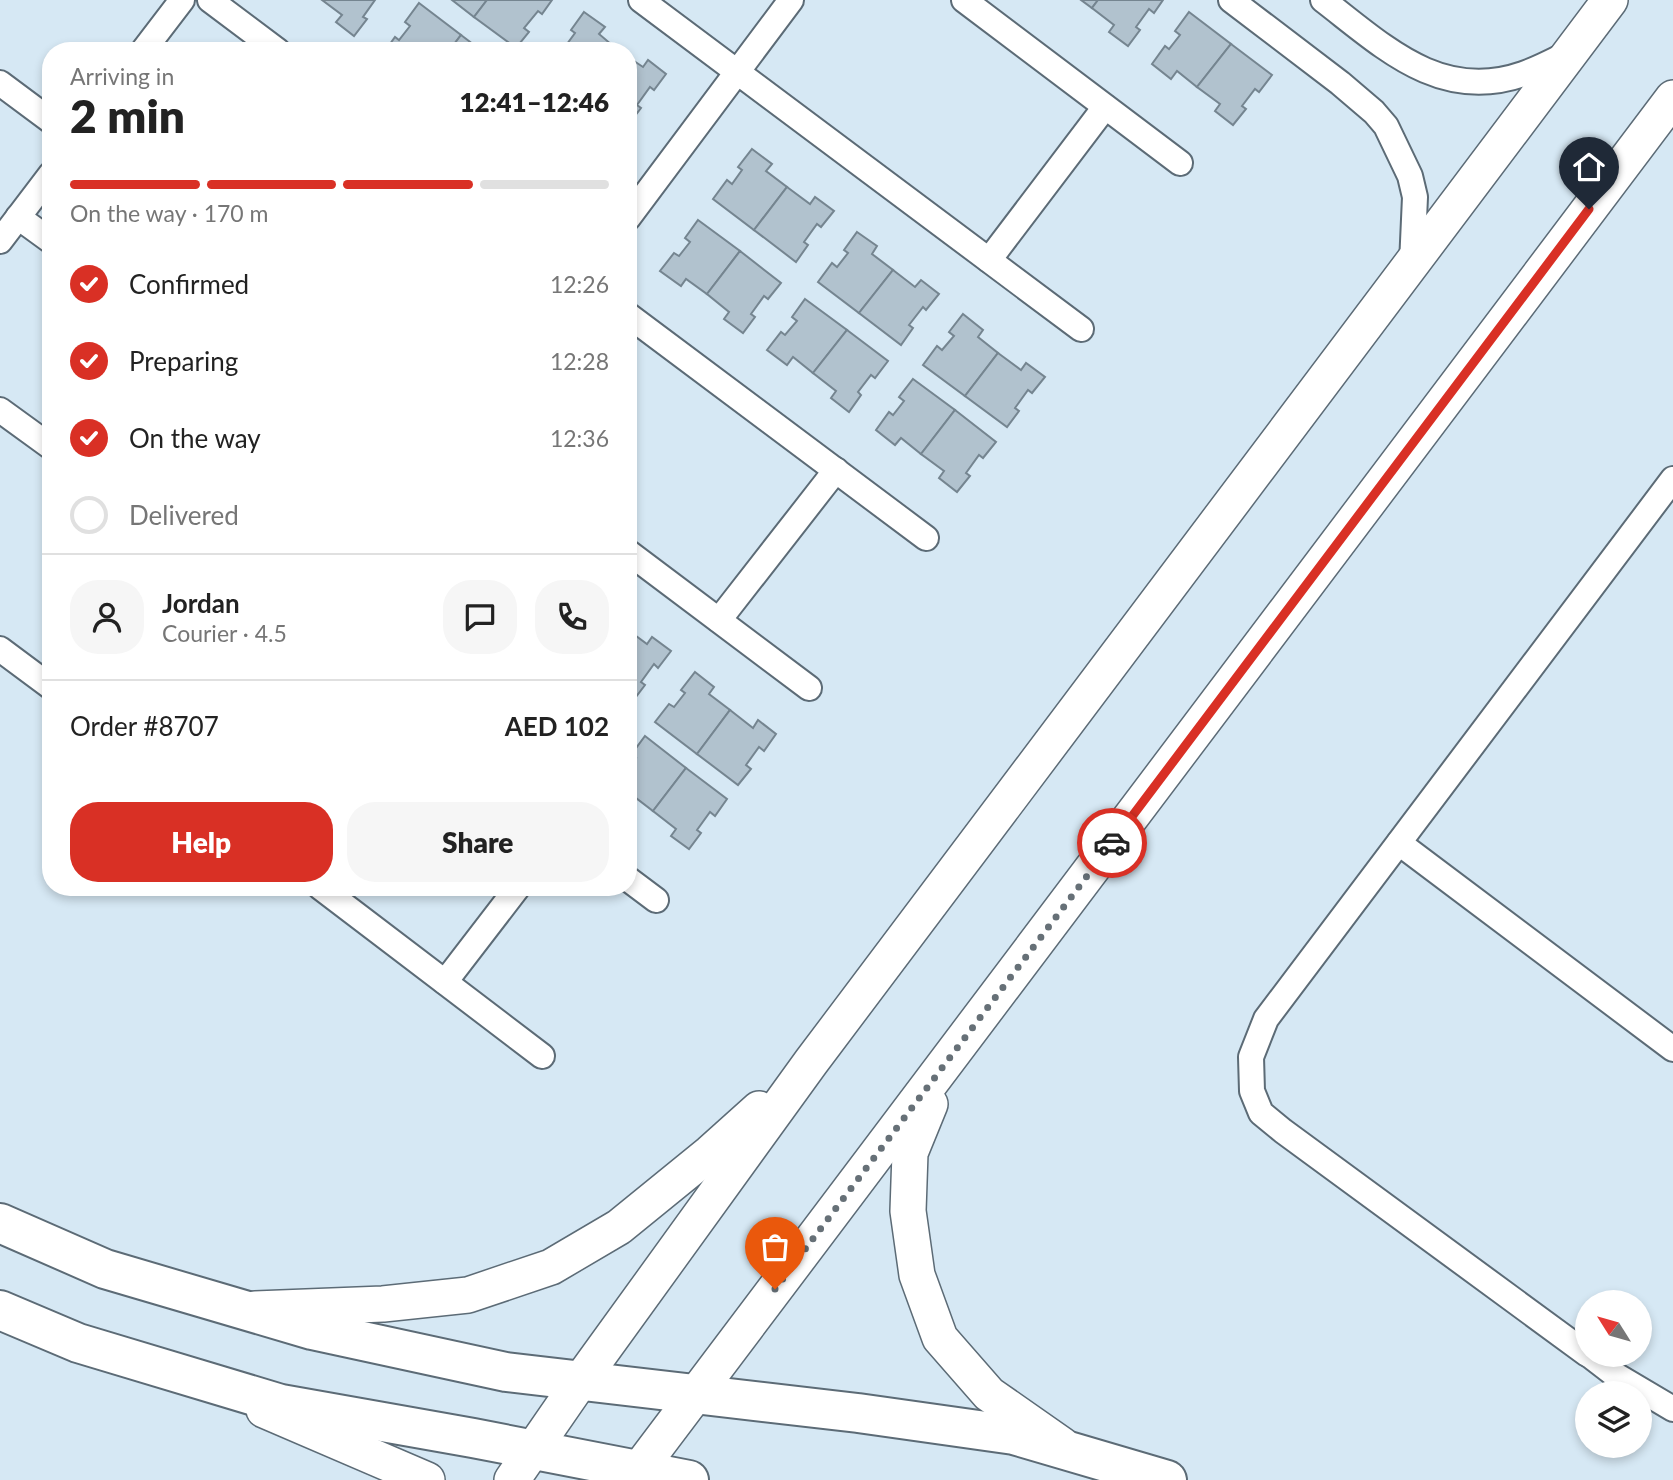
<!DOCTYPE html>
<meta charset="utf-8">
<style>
:root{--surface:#fff;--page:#f6f6f6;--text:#222;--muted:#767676;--line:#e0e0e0;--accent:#d93025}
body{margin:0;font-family:Lato,sans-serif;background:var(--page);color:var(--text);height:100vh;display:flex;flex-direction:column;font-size:26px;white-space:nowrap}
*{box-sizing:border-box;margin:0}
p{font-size:23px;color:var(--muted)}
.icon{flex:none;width:38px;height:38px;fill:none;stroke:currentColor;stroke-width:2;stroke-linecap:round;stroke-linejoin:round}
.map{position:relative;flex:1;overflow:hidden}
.sheet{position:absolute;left:42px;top:42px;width:595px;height:854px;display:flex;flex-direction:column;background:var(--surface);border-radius:28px;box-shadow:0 4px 10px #0003}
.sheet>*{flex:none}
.needle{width:46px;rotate:307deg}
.controls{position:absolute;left:1575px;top:1290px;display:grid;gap:14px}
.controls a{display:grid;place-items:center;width:77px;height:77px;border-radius:50%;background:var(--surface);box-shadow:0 4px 10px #0003;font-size:35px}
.pin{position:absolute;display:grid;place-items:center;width:60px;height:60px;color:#fff;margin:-72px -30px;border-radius:50% 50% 50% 0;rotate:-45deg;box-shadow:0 0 7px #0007}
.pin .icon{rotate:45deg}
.courier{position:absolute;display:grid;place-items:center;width:70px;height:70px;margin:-35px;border:5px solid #d93025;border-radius:50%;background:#fff;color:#222;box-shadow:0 2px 9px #0007}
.summary em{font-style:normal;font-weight:800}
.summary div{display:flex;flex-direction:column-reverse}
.summary{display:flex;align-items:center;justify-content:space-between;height:119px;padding:0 28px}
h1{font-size:46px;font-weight:800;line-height:52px}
.bar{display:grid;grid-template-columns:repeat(4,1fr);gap:10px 7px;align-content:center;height:84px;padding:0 28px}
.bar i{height:9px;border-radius:5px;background:var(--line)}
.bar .active{background:var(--accent)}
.bar p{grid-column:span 4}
.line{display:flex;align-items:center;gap:18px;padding:0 28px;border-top:2px solid var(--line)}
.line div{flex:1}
.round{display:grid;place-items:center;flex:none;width:74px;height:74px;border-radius:28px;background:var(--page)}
ol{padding:0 28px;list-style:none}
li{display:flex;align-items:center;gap:21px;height:77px}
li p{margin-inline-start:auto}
li .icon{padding:7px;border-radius:50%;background:var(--accent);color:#fff;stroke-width:4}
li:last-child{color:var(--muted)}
li i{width:38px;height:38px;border:4px solid var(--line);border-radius:50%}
.button{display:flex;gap:14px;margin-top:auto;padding:14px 28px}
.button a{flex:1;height:80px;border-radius:28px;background:var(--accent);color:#fff;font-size:28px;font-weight:800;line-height:80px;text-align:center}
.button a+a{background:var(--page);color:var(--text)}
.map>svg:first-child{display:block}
.building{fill:#b1c2ce;stroke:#758590;stroke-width:2}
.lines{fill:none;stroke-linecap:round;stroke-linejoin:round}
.street-casing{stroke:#5c6b76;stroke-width:28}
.secondary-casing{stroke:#5c6b76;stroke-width:38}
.primary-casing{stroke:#5c6b76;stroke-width:42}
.street{stroke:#fff;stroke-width:24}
.secondary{stroke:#fff;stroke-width:35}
.primary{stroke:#fff;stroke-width:38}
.done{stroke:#667077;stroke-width:7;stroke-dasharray:0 12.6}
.route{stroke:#d93025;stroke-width:9}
</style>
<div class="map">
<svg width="1673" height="1480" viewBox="0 0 1673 1480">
<rect width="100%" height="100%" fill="#d6e8f4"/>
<!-- building -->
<g class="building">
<polygon points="322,0 375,0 363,17 367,19 354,36 336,22 342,15"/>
<polygon points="452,0 487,0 474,17"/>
<polygon points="487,0 552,0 542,14 538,11 524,28 529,32 516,48 474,17"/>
<polygon points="1081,0 1098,0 1092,8"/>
<polygon points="1098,0 1163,0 1154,13 1149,9 1136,27 1140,30 1128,46 1109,32 1114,25 1092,8"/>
<polygon points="419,3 461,35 449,51 385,51 395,37 399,40 410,26 405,22"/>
<polygon points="584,12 605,27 599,34 619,51 554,51 559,44 564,48 575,33 571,30"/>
<polygon points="1189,12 1231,44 1197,87 1177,71 1171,79 1152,64 1165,46 1169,49 1180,35 1175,31"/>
<polygon points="461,35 482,51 449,51"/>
<polygon points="1231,44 1272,75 1259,92 1255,89 1242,106 1246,109 1233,125 1215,111 1220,104 1197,87"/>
<polygon points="628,57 643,67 648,60 666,74 654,90 650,87 637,105 641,108 628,125"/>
<polygon points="752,149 772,164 766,171 787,187 754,230 713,199 727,180 732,184 742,170 738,167"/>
<polygon points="787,187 810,204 815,197 834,211 821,227 817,224 804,242 808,245 796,262 754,230"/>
<polygon points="698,220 740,251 707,294 686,279 681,286 660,271 674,253 679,256 690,242 685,238"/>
<polygon points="857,232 877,246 872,254 893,270 859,313 818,282 832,263 837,267 848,253 844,250"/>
<polygon points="740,251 781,283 768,299 764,296 751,314 755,317 743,333 724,319 729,312 707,294"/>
<polygon points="893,270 915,287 921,280 939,294 926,310 923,307 909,325 913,328 901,345 859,313"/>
<polygon points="805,299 847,330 813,373 793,357 787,365 767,350 781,332 785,335 797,321 792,317"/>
<polygon points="963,314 983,330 978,337 998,353 965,396 923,365 937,346 942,350 954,336 949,332"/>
<polygon points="847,330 888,361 875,378 871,375 858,392 861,395 849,412 831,398 836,391 813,373"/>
<polygon points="998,353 1021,370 1026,363 1045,377 1032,393 1028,390 1015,408 1019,411 1007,427 965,396"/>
<polygon points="913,379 955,410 921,454 901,438 895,445 876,430 889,412 893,415 904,401 899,397"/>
<polygon points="955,410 996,442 983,458 979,455 966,473 970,476 957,492 939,478 944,471 921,454"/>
<polygon points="628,630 647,644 652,637 671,651 658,668 654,664 641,682 645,685 632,702 628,699"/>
<polygon points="695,672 714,687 709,694 730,710 697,754 655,722 669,704 674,707 685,693 681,690"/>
<polygon points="730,710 753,728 758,720 776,734 764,751 759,747 746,765 751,769 738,785 697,754"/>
<polygon points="645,736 686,768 653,811 632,795 628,800 628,768 636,758 631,755"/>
<polygon points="686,768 727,799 715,816 710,812 697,830 701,833 689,849 671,836 676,829 653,811"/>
</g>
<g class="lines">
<defs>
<g id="street">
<polyline points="210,0 278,51"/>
<polyline points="641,0 1081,329"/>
<polyline points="964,0 1180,163"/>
<polyline points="1231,0 1340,83 1374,112 1386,126 1410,176 1415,197 1412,264"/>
<path d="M1323,0C1383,46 1440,103 1523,74C1538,69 1553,61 1567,54"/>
<polyline points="143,51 182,0"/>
<polyline points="0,83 51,121"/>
<polyline points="18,217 51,241"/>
<polyline points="628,218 791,0"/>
<polyline points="0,241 51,174"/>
<polyline points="989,260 1105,107"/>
<polyline points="628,315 926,538"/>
<polyline points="0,410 51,447"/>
<polyline points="628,552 809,688"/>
<polyline points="719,620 836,470"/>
<polyline points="0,649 51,687"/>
<polyline points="1399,843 1673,1049"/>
<polyline points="628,879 656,900"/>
<polyline points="320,887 542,1056"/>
<polyline points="445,982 518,887"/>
<polyline points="1587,1354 1283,1131 1261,1113 1252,1091 1251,1057 1266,1019 1673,479"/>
<polyline points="1588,1354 1614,1374 1673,1409"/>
</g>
<g id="secondary">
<polyline points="930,1104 910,1153 908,1211 917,1275 940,1338 989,1394 1062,1445"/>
<polyline points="255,1309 383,1304 468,1295 551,1267 619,1227 710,1153 759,1109"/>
<polyline points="264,1410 427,1480"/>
<polyline points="512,1480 581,1380 811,1062 1610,0"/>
<polyline points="631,1480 1673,98"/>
</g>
<g id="primary">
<polyline points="0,1223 105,1269 312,1330 506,1372 858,1413 1014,1435 1167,1480"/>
<polyline points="0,1310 78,1343 281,1404 473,1438 689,1480"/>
</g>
</defs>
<!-- street casing -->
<use href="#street" class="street-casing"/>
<!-- secondary casing -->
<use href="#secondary" class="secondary-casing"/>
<!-- primary casing -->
<use href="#primary" class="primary-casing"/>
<!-- street -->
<use href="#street" class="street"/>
<!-- secondary -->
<use href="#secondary" class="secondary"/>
<!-- primary -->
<use href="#primary" class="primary"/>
</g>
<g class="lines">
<!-- done -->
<polyline class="done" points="775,1289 1112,843"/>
<!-- route -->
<polyline class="route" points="1112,843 1589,209"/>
</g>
</svg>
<div class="controls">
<a><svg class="needle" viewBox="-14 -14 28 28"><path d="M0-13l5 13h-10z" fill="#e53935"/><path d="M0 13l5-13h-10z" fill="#767676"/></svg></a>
<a><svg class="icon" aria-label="layers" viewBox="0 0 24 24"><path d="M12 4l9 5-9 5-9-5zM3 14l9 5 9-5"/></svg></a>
</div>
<div class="pin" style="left:775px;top:1289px;background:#ea580c"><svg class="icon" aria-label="bag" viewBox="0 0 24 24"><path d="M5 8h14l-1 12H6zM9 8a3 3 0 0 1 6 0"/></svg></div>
<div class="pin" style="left:1589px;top:209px;background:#1f2937"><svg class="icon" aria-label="home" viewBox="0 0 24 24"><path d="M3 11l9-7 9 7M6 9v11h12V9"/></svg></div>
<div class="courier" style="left:1112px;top:843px"><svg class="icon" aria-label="car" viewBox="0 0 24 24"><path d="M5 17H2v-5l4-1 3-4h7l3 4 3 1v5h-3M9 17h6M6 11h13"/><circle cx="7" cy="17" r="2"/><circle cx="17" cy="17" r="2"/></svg></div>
<section class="sheet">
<div class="summary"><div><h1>2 min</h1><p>Arriving in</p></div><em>12:41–12:46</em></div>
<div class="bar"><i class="active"></i><i class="active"></i><i class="active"></i><i></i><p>On the way · 170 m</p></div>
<ol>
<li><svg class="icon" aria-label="check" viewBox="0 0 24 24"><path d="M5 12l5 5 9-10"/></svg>Confirmed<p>12:26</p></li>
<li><svg class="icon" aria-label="check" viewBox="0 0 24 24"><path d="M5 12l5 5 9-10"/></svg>Preparing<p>12:28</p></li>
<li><svg class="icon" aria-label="check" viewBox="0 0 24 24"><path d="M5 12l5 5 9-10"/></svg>On the way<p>12:36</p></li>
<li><i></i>Delivered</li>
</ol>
<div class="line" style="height:126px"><a class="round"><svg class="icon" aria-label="person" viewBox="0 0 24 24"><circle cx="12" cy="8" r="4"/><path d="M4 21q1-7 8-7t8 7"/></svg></a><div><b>Jordan</b><p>Courier · 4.5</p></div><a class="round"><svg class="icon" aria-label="chat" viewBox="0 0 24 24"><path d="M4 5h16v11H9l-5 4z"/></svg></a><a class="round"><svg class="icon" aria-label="phone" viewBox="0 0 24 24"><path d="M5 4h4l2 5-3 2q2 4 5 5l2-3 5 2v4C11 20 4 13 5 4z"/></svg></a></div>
<div class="line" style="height:91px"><div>Order #8707</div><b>AED 102</b></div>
<div class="button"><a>Help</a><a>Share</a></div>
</section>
</div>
